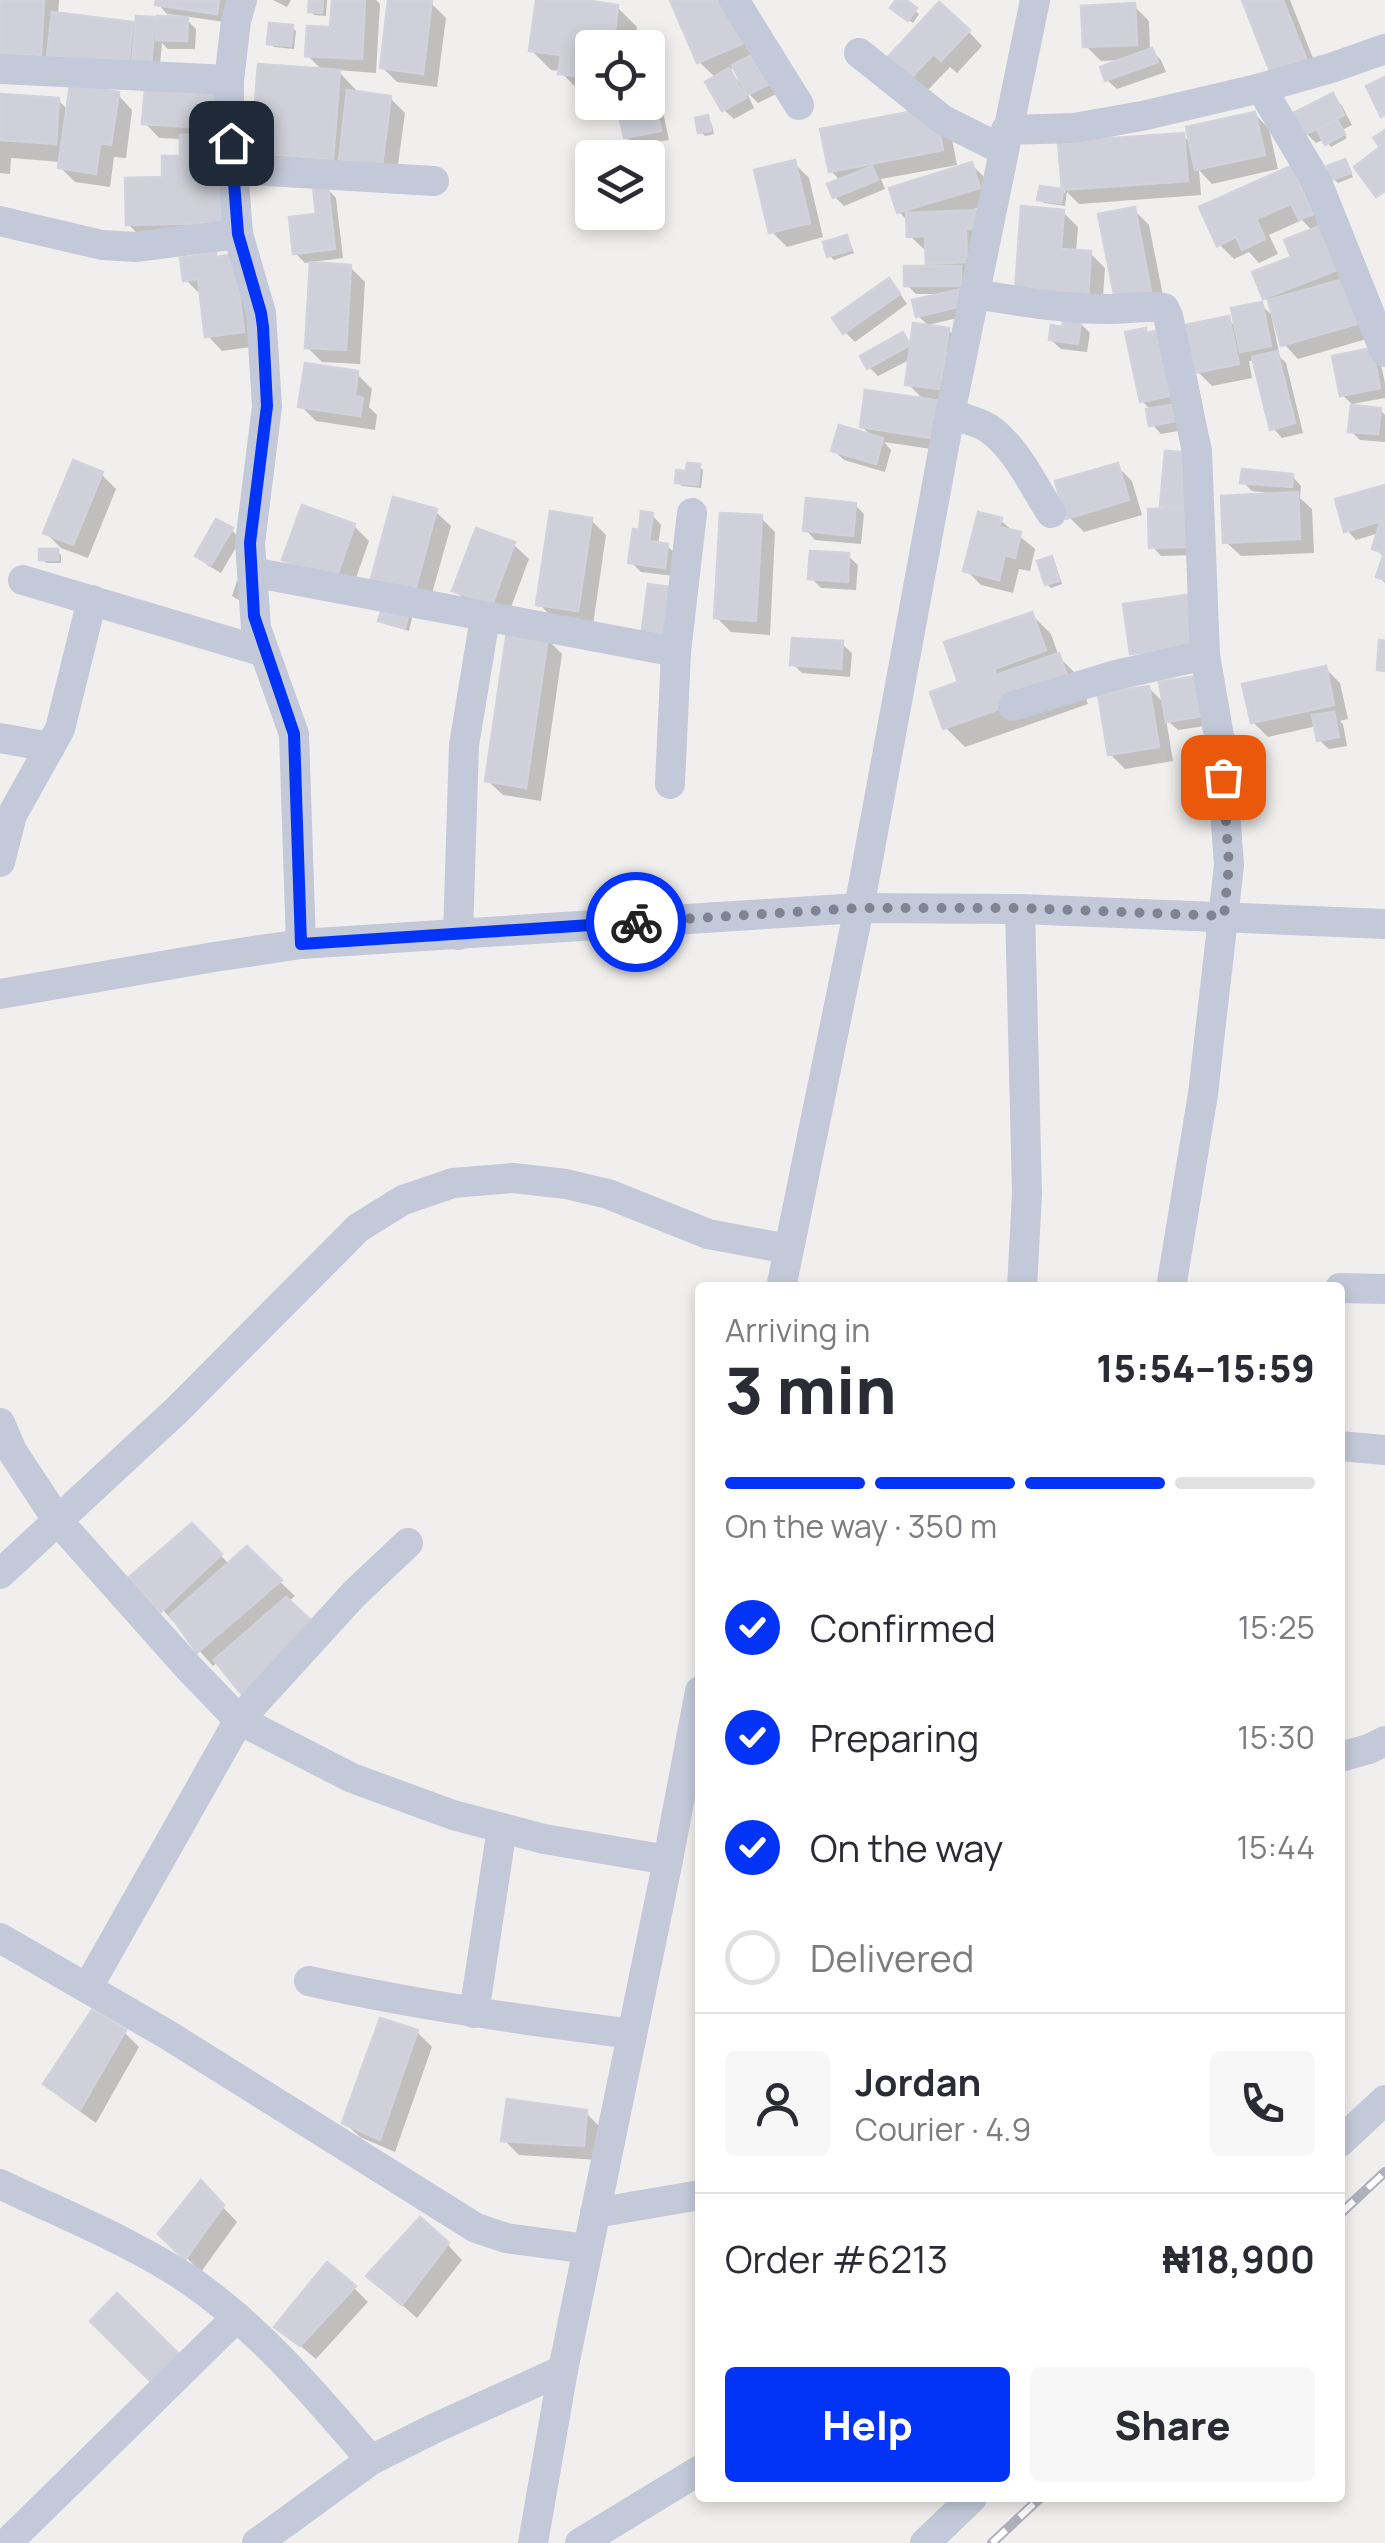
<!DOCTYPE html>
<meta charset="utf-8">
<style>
:root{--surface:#fff;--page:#f7f7f7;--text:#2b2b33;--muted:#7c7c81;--line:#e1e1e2;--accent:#0333f6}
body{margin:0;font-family:Manrope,sans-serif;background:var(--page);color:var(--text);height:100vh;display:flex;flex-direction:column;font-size:38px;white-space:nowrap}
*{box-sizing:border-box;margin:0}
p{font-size:32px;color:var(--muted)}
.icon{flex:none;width:55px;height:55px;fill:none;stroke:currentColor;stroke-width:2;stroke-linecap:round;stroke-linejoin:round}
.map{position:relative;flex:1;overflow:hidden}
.sheet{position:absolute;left:695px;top:1282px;width:650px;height:1220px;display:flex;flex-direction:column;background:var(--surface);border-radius:10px;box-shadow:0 5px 15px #0003}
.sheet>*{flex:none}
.controls{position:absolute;left:575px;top:30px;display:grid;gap:20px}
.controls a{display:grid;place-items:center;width:90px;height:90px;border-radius:10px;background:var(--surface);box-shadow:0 5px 15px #0003;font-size:50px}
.pin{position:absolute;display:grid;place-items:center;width:85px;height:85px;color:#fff;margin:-42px;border-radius:20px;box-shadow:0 5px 15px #0006}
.courier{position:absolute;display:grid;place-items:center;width:100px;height:100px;margin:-50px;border:8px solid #0333f6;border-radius:50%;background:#fff;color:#222;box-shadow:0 2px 12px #0007}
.headline em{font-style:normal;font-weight:800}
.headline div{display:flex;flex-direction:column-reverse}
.headline{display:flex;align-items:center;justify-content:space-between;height:170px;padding:0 30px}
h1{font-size:65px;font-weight:800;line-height:75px}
.bar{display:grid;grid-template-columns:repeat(4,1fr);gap:15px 10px;align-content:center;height:120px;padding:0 30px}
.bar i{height:12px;border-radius:8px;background:var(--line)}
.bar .current{background:var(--accent)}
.bar p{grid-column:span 4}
.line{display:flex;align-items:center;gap:25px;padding:0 30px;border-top:2px solid var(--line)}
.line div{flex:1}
.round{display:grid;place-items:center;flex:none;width:105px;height:105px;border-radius:10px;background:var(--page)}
ol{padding:0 30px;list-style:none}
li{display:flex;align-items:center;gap:30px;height:110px}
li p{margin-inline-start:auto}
li .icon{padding:10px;border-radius:50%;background:var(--accent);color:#fff;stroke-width:4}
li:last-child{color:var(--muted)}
li i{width:55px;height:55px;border:5px solid var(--line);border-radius:50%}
.button{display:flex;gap:20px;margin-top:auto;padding:20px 30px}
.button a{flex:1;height:115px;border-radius:10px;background:var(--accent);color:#fff;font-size:40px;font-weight:800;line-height:115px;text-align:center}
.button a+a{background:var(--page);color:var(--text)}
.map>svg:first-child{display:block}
.shadow{fill:#0003;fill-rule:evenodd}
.building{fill:#d0d0da;stroke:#d1d2db;stroke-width:2.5}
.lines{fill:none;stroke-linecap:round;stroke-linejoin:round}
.minor{stroke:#c3c9d8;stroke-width:30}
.rail-casing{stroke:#afb1ba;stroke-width:10}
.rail{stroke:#fff;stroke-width:6;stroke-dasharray:19;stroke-linecap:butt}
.done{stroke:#818490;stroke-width:10;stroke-dasharray:0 18}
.route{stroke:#0333f6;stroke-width:12}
</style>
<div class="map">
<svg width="1385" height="2543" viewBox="0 0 1385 2543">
<rect width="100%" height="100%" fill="#f1efee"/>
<!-- shadow -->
<g class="shadow">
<polygon points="3,0 59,0 58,15 132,24 137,29 154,20 159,25 182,19 183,16 167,14 158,4 158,0 228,0 225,22 183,16 196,29 195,49 168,49 162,43 159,74 15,66 1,51"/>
<polygon points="273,0 291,0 287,7"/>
<polygon points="311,0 327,0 326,16 314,15 310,11"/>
<polygon points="334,0 376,0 380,4 376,73 337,70 359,93 390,98 405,113 396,179 273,172 253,152 324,72 307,55 332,30"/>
<polygon points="391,0 431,3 446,18 437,87 397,82 382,67"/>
<polygon points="538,0 564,0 617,7 637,27 635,46 637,48 592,48 592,94 581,93 560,71 551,70 531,50"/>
<path d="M673,0H732L787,89L758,103L746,91L754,108L734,119L724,110L716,78L699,62ZM736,67L744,87L728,70Z"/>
<polygon points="899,0 919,14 913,23 897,11"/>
<polygon points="1245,0 1290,0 1320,76"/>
<polygon points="1134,6 1149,21 1150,49 1161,60 1166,72 1117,89 1107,80 1122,60 1101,61 1086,46"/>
<polygon points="292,27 296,31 294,49 274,47 270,43"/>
<polygon points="968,31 982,46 957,73 950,67 926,92 905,73"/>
<polygon points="648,58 656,66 652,90 660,98 669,140 635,146 626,137 648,102"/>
<polygon points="118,95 132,110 126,158 114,157 110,187 75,182 61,168 61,162 11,158 10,174 0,173 0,96 58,100 69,111"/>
<polygon points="1333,96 1342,106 1352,125 1342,130 1347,138 1331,147 1325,139 1316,143 1306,133"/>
<polygon points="214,97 244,242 148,244 128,224 183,158 182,139 159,138 145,123"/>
<polygon points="1255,114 1269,129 1278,169 1212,184 1199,170 1201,195 1079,204 1067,192 1065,206 1044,203 1040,199 1042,189 1065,193 1061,145 1183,136 1193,145"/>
<polygon points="707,118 711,122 714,134 705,136 701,132"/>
<polygon points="949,124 957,165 881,179 885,189 844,206 835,197 841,181 831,171"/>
<polygon points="1345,162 1353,177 1338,183 1334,179"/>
<polygon points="794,163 809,178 823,237 787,247 772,232"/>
<polygon points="972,165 987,180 994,203 974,209 992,227 974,314 928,325 918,316 939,294 916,294 907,285 935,269 929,263 928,250 925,250 910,236 909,222 899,212"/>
<polygon points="1291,169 1305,184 1370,338 1298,359 1284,344 1272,305 1265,298 1313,231 1302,220 1269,235 1278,254 1259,263 1249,252 1234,259 1219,244"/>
<polygon points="327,188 336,198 343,258 305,263 295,253 319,216"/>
<polygon points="1134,210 1149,225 1165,306 1132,312"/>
<polygon points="1063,212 1078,227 1076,252 1090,253 1105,268 1102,311 1032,306"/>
<polygon points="846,238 850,242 854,253 834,260 830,256"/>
<polygon points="215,256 218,259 233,257 257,346 222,351 208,336 201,295 186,280"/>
<polygon points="350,267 365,282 360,364 322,362 307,347"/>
<polygon points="898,291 907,304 855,342 845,332"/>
<polygon points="1261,305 1271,314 1280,357 1286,363 1303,433 1282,438 1273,428 1255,360 1249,361 1252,378 1212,386 1195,369 1203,407 1201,427 1161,434 1152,424 1149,408 1142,401 1145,331 1149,335 1228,319 1238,329"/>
<polygon points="1080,323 1090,333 1087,352 1061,349 1051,340 1064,329"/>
<polygon points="948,330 963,345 951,452 884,442 891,450 885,472 844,460 834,451 874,438 862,427 925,401 908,384 911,359 878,376 869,367 903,335 913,345"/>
<polygon points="1335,358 1380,360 1385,383 1385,398 1352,404 1342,395"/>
<polygon points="357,374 372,389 369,407 377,415 375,430 316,421 301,406"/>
<polygon points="1380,410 1385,415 1385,442 1360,440 1351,431"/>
<polygon points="1205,465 1196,555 1161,556 1152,546 1170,511 1163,505"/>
<polygon points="698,466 703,470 701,488 682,486 678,482"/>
<polygon points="1117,466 1132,481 1142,515 1084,532 1069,517"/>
<polygon points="101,474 116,489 88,558 61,548 46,533"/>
<polygon points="1292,476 1301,486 1300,498 1312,509 1314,553 1241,556 1226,542 1270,496 1270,493 1252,491 1243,482"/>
<polygon points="1385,487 1385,583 1379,577 1385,558 1375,548 1379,533 1356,540 1347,530"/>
<polygon points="855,505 864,514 861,544 815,540 806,530"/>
<polygon points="436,512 451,526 429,604 388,593"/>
<polygon points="652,515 661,525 658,545 667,546 677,555 674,576 641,572 631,562 641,532"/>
<polygon points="761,518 775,532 770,635 731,632 716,617"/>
<polygon points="591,520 606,535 593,625 554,619 539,604"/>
<polygon points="1000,520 1035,549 1030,571 1019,569 1013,593 981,585 966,570"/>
<polygon points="354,526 369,541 351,592 300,574 285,560"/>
<polygon points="231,530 241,539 221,573 207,565 198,555"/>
<polygon points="514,545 529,559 507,618 470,605 455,590"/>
<polygon points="57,551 61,555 61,563 46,563 42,559"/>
<polygon points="848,556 858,565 856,590 821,588 811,578"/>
<polygon points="1051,559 1055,563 1062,584 1051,588 1047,584"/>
<polygon points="237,581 244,583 242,602 232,596"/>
<polygon points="408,614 412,618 409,631 385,624 381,620"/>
<polygon points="1031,614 1051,634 1059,657 1078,676 1088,704 965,747 945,727 961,684"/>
<polygon points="547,639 562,654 541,801 503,795 488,781"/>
<polygon points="842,644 852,653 850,677 802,673 793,664"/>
<polygon points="1325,668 1340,683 1348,719 1340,721 1343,724 1347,746 1329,749 1319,740 1317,726 1268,737 1253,722"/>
<polygon points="1162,684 1211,725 1178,730 1166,719 1173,761 1125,769 1110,754 1149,688 1166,705"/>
<polygon points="192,1526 230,1565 247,1550 295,1596 213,1666 163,1610"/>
<polygon points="124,2032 139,2047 96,2123 61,2098 47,2083"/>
<polygon points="417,2032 432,2047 395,2152 360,2137 345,2123"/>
<polygon points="586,2113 601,2128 598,2160 519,2155 504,2140"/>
<polygon points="201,2184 237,2222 201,2272 162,2234"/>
<polygon points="448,2245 462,2260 417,2318 369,2276"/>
<polygon points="354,2288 368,2302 316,2359 278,2327"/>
</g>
<!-- building -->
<g class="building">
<polygon points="1,0 44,0 41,55 0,53"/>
<polygon points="156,0 219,0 217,14 155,5"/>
<polygon points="309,0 323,0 322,13 308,12"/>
<polygon points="332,0 365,0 362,59 305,56 307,26 330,27"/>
<polygon points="388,0 432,0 423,74 380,68"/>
<polygon points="536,0 583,0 618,5 614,41 637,44 636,48 592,48 592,78 558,74 561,55 529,51"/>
<polygon points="670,0 726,0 744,43 697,63"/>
<polygon points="896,0 906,0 917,8 908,21 890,8"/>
<polygon points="1242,0 1283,0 1307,61 1271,74"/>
<polygon points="939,2 970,30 941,61 934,54 910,79 887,58"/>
<polygon points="1135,3 1137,45 1083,47 1081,6"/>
<polygon points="52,12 133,22 128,67 47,57"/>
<polygon points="136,16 155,17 151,66 132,64"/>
<polygon points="157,16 188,17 187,41 156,40"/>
<polygon points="269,23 293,25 291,46 267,44"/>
<polygon points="1152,48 1158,62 1105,81 1100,67"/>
<polygon points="764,49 779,79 747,95 732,65"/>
<polygon points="258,64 340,70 333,159 251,153"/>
<polygon points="729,68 746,98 722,111 705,82"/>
<polygon points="1385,77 1385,115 1381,117 1366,86"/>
<polygon points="70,85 119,92 111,145 100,143 96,174 58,168"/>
<polygon points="648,86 652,86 661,131 624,138 616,102 648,102"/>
<polygon points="145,89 215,94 224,129 142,124"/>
<polygon points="347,90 391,96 382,166 339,160"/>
<polygon points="1333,93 1344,115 1304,135 1293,113"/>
<polygon points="0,94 59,98 56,144 0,140"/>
<polygon points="935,107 943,150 829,172 820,129"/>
<polygon points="1255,112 1265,155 1195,170 1186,127"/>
<polygon points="708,115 711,131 698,133 695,118"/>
<polygon points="1337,119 1345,134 1325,145 1317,130"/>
<polygon points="1385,130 1385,191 1376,197 1354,167 1380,147 1373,138"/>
<polygon points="1184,133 1188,181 1062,190 1058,142"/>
<polygon points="223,134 225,223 126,225 125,178 162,177 162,156 180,156 180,135"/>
<polygon points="1345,159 1351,173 1332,180 1327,166"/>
<polygon points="795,160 810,223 769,233 754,170"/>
<polygon points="972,162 980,188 897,213 889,188"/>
<polygon points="872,166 878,180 833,198 827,184"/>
<polygon points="1291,166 1313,214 1299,220 1291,204 1256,219 1265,239 1242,250 1236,237 1217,246 1199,207"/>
<polygon points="328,186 335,249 293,254 289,217 316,214 313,187"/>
<polygon points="1040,186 1063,189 1061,203 1037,200"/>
<polygon points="1021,206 1064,210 1061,249 1091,251 1088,297 1015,292"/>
<polygon points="1135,207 1151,292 1115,299 1098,214"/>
<polygon points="978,210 979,229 966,229 967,262 926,264 925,236 907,237 906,213"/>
<polygon points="1325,224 1342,268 1263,299 1252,272 1291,257 1284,240"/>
<polygon points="847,235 851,250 827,257 823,242"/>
<polygon points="216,253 216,257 234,254 244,332 205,337 198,279 183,281 180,258"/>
<polygon points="310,262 351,265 346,350 305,348"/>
<rect x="904" y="266" width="57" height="20"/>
<polygon points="889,278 900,294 843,334 832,318"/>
<polygon points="1344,279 1357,324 1281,346 1268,300"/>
<polygon points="962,289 966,305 916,317 912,300"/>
<polygon points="1262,302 1271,346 1240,352 1231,308"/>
<polygon points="1229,316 1239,364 1194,373 1185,325"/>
<polygon points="1064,318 1081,321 1078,344 1049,340 1051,325 1062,327"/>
<polygon points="913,323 949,328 941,389 905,385"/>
<polygon points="1176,327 1189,392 1140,402 1125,332 1146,328 1146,333"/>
<polygon points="903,332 910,345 867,369 860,356"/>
<polygon points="1372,348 1380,388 1340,396 1332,356"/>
<polygon points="1277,351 1295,423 1270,430 1252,357"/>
<polygon points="305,363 358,371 355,396 363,398 360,416 298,407"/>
<polygon points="865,390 942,401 937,439 860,427"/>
<polygon points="1190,402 1193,418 1149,426 1146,409"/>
<polygon points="1351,405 1381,408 1378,434 1348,432"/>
<polygon points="839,425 883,438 876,464 831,451"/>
<polygon points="1165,451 1196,453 1193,508 1160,506"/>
<polygon points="73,460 103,472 73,545 43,533"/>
<polygon points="687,463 700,464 698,485 675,483 676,470 686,471"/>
<polygon points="1118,463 1129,500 1066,519 1055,481"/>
<polygon points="1242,469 1293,474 1292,487 1240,483"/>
<polygon points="1385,485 1385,520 1344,532 1335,499"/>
<polygon points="1298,492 1300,539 1223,543 1221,496"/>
<polygon points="393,497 437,509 415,591 371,579"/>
<polygon points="806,498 856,503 853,536 803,531"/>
<polygon points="302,505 355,524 336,579 282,560"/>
<polygon points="1187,508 1188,547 1149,548 1148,509"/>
<polygon points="550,511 592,518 578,611 536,605"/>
<polygon points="641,511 653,513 649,541 668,544 665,568 628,563 633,529 639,530"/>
<polygon points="978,512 1002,518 999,527 1021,532 1015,558 1005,555 999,580 963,571"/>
<polygon points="720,513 762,515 756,621 714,618"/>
<polygon points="216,519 233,528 211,565 195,556"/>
<polygon points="1380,522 1385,523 1385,580 1376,577 1384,553 1372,549"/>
<polygon points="476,528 515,542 492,605 452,591"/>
<rect x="39" y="549" width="19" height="11"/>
<polygon points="810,551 849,553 848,582 808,579"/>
<polygon points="1052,556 1059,581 1045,585 1037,561"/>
<polygon points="648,584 678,588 670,641 641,637"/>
<polygon points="1194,594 1201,645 1130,654 1123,604"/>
<polygon points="383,605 409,612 405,628 378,621"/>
<polygon points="1032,612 1046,650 994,669 996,675 1059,653 1070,684 943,729 930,692 958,682 944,642"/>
<polygon points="507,631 548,637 526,788 485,781"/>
<polygon points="792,638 843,641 841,669 790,665"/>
<polygon points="1379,640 1385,641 1385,671 1377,670"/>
<polygon points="1326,666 1334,705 1251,723 1242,684"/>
<polygon points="1197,676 1203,716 1166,722 1159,682"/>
<polygon points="1149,686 1159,747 1108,755 1098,694"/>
<polygon points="1334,712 1339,737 1317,741 1312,715"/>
<polygon points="192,1523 222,1554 161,1612 129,1577"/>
<polygon points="247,1546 282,1580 197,1653 170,1615"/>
<polygon points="286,1597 315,1624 247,1701 214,1660"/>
<polygon points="92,2010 126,2030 80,2110 43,2084"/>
<polygon points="380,2018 418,2030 380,2140 342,2123"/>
<polygon points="507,2099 587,2110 584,2146 501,2141"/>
<polygon points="201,2180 224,2205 185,2260 158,2234"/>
<polygon points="420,2217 449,2243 402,2305 366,2276"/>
<polygon points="327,2262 356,2286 300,2346 274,2327"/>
<polygon points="117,2293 181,2356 154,2385 90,2321"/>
</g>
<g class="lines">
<!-- minor -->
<g class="minor">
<polyline points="242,0 236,21 229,80 229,117 238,234 261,313 267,406 250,543 256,628 294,734 301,944"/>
<polyline points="734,0 799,105"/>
<polyline points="859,53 943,120 1003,150"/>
<polyline points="0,69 229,80"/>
<polyline points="1261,88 1317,182 1385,352"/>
<polyline points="1006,130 1074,128 1142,116 1261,88 1331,68 1385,49"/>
<polyline points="233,169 434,181"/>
<polyline points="0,221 102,245 135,247 238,234"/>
<path d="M974,294C1018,301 1063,309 1108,309C1127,309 1146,305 1164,308L1168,316L1197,451L1205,655L1220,742L1229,865L1203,1094L1171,1288"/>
<path d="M950,414C963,418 976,421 988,428C1016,447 1033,485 1051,513"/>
<polyline points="252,572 676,652"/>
<polyline points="23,580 264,652"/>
<polyline points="1013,706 1112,676 1205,655"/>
<polyline points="0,738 50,747"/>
<polyline points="670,784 676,652 692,513"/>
<polyline points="0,862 12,815 60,729 92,600"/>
<polyline points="1020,909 1027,1194 1022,1288"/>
<polyline points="458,935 464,745 485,618"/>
<polyline points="0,994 214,957 301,944 859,908 1020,909 1385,924"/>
<polyline points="781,1288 859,908 950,414 1035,0"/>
<polyline points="1340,1288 1385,1289"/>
<polyline points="0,1423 12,1451 58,1521 188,1667 239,1720 352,1778 453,1815 544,1839 668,1860"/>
<polyline points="1340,1446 1385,1450"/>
<polyline points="0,1574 177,1410 358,1228 403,1200 453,1183 513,1178 566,1184 608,1194 708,1234 788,1249"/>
<polyline points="1340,1757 1369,1749 1385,1741"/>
<polyline points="0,1938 168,2035 476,2228 506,2238 588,2249"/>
<path d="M309,1981C416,2005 524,2020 632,2034"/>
<polyline points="88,1987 239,1720 354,1594 408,1543"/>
<polyline points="474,2013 502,1828"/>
<polyline points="1340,2142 1385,2100"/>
<path d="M0,2184C64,2215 133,2242 192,2282C261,2330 316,2396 371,2460"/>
<polyline points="595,2213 700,2195"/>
<polyline points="7,2543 237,2317"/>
<polyline points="257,2543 371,2460 433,2429 563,2370"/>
<polyline points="533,2543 563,2370 668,1860 700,1691"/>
<polyline points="580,2543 700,2470"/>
<polyline points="925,2543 972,2498"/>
</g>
<defs>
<g id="rail">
<polyline points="1340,2214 1385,2172"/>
<polyline points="992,2543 1040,2498"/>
</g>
</defs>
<!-- rail casing -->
<use href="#rail" class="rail-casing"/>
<!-- rail -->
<use href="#rail" class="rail"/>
</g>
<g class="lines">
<!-- done -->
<polyline class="done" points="636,922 859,908 1020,908 1224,916 1229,865 1223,777"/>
<!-- route -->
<polyline class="route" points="231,143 238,234 261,313 263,327 267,406 250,543 254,616 294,734 301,944 636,922"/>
</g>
</svg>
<div class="controls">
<a><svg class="icon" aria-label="locate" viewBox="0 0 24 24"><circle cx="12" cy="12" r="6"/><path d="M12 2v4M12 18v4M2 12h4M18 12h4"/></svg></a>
<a><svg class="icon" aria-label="layers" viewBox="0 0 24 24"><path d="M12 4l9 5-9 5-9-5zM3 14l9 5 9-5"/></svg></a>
</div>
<div class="pin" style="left:1223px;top:777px;background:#ea580c"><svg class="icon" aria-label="bag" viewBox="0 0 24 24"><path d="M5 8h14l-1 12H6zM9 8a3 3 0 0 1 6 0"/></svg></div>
<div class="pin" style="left:231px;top:143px;background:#1f2937"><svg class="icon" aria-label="home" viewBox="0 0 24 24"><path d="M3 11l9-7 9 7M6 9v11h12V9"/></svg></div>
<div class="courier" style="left:636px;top:922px"><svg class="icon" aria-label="bike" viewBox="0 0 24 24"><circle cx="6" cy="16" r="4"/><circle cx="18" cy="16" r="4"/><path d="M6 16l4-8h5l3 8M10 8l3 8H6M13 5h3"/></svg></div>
<section class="sheet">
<div class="headline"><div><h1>3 min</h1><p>Arriving in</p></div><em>15:54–15:59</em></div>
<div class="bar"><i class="current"></i><i class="current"></i><i class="current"></i><i></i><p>On the way · 350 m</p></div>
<ol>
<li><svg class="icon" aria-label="check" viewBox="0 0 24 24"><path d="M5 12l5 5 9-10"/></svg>Confirmed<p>15:25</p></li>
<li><svg class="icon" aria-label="check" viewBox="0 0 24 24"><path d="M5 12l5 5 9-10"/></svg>Preparing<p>15:30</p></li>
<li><svg class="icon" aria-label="check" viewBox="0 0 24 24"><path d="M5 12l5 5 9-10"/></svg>On the way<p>15:44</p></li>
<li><i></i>Delivered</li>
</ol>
<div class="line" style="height:180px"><a class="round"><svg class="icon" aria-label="person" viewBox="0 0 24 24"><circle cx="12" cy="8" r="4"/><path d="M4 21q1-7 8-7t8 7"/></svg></a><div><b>Jordan</b><p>Courier · 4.9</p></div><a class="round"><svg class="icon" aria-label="phone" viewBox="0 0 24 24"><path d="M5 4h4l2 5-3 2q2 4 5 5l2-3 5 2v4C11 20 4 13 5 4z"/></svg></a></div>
<div class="line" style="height:130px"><div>Order #6213</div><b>₦18,900</b></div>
<div class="button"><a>Help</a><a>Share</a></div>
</section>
</div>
